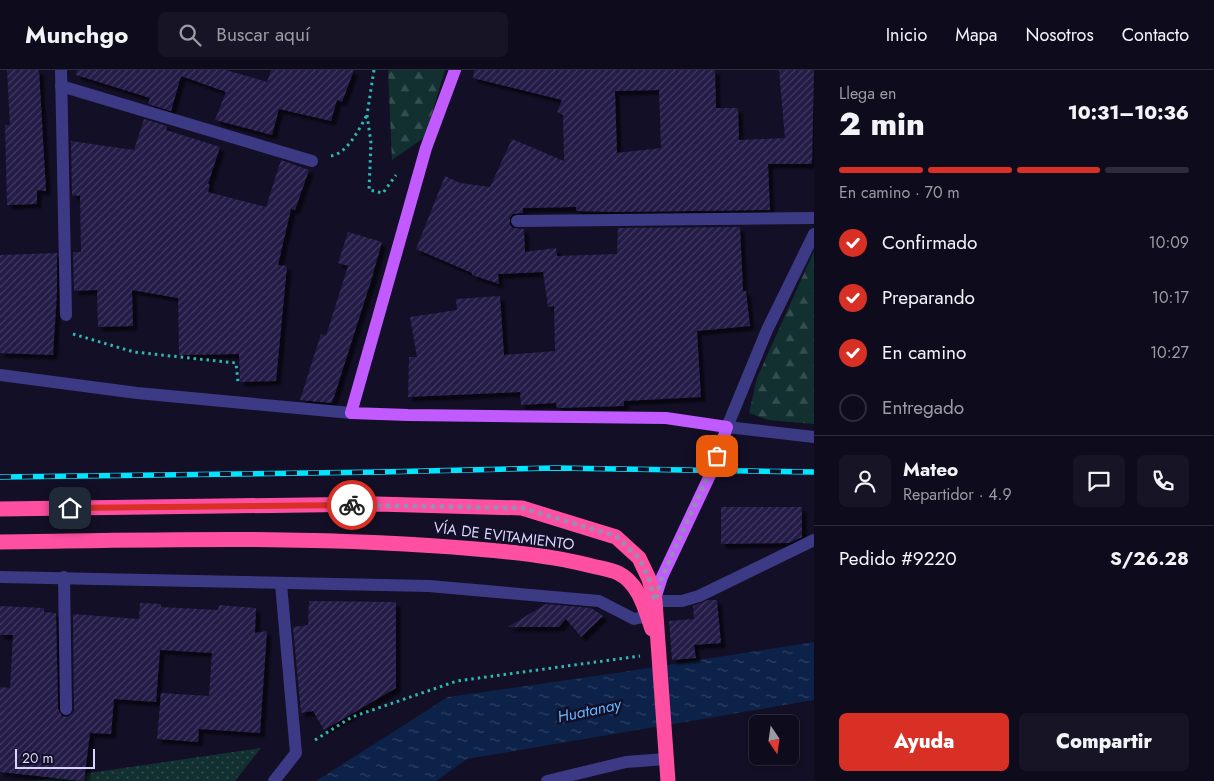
<!DOCTYPE html>
<html lang="es">
<meta charset="utf-8">
<style>
:root{--surface:#0e0b1c;--page:#171425;--text:#f1f3f6;--muted:#9b9ba3;--line:#2e2b3b;--accent:#d93025}
body{margin:0;font-family:Jost,sans-serif;background:var(--page);color:var(--text);height:100vh;display:flex;flex-direction:column;font-size:19px;white-space:nowrap}
*{box-sizing:border-box;margin:0}
p{font-size:16px;color:var(--muted)}
.icon{flex:none;width:28px;height:28px;fill:none;stroke:currentColor;stroke-width:2;stroke-linecap:round;stroke-linejoin:round}
.map{position:relative;flex:1;overflow:hidden}
.panel{display:flex;flex-direction:column;background:var(--surface);width:400px}
.panel>*{flex:none}
.needle{width:32px;rotate:167deg}
.buttons{position:absolute;left:749px;top:645px;display:grid;gap:10px}
.buttons a{display:grid;place-items:center;width:50px;height:50px;border-radius:8px;background:var(--surface);box-shadow:0 1px 4px #0004,0 0 0 1px var(--line);font-size:25px}
.scale{position:absolute;left:15px;bottom:12px;width:80px;box-sizing:border-box;padding-left:5px;border:2px solid #d9d4ff;border-top:0;font-size:14px;line-height:18px;white-space:nowrap;color:#d9d4ff;-webkit-text-stroke:4px #130f26;paint-order:stroke}
.pin{position:absolute;display:grid;place-items:center;width:42px;height:42px;color:#fff;margin:-21px;border-radius:10px;box-shadow:0 2px 8px #0006}
.courier{position:absolute;display:grid;place-items:center;width:50px;height:50px;margin:-25px;border:4px solid #d93025;border-radius:50%;background:#fff;color:#222;box-shadow:0 1px 6px #0007}
.head em{font-style:normal;font-weight:800}
.head div{display:flex;flex-direction:column-reverse}
.head{display:flex;align-items:center;justify-content:space-between;height:85px;padding:0 25px}
h1{font-size:32px;font-weight:800;line-height:38px}
.bar{display:grid;grid-template-columns:repeat(4,1fr);gap:8px 5px;align-content:center;height:60px;padding:0 25px}
.bar i{height:6px;border-radius:4px;background:var(--line)}
.bar .active{background:var(--accent)}
.bar p{grid-column:span 4}
.line{display:flex;align-items:center;gap:12px;padding:0 25px;border-top:1px solid var(--line)}
.line div{flex:1}
.round{display:grid;place-items:center;flex:none;width:52px;height:52px;border-radius:8px;background:var(--page)}
ol{padding:0 25px;list-style:none}
li{display:flex;align-items:center;gap:15px;height:55px}
li p{margin-inline-start:auto}
li .icon{padding:5px;border-radius:50%;background:var(--accent);color:#fff;stroke-width:4}
li:last-child{color:var(--muted)}
li i{width:28px;height:28px;border:2px solid var(--line);border-radius:50%}
.button{display:flex;gap:10px;margin-top:auto;padding:10px 25px}
.button a{flex:1;height:58px;border-radius:8px;background:var(--accent);color:#fff;font-size:20px;font-weight:800;line-height:58px;text-align:center}
.button a+a{background:var(--page);color:var(--text)}
header{display:flex;align-items:center;gap:30px;box-sizing:border-box;height:70px;padding:0 25px;background:var(--surface);border-bottom:1px solid var(--line)}
header strong{font-size:24px}
nav{display:flex;gap:28px;margin-inline-start:auto;font-size:18px}
.search{width:350px;height:45px;background:var(--page);display:flex;align-items:center;gap:12px;box-sizing:border-box;padding:0 18px;border-radius:8px;color:var(--muted);font-size:19px}
main{display:flex;flex:1;min-height:0}
.map>svg:first-child{display:block}
.forest{fill:url(#forest-firs)}
.park{fill:url(#park-dots)}
.water{fill:url(#water-ripples)}
.building{fill:url(#building-hatch);fill-rule:evenodd;filter:url(#shadow)}
.lines{fill:none;stroke-linecap:round;stroke-linejoin:round}
.path{stroke:#2fb8b0;stroke-width:3;stroke-dasharray:2.5 4;stroke-linecap:butt}
.minor{stroke:#3d3a85;stroke-width:12}
.major{stroke:#c25bff;stroke-width:12}
.highway{stroke:#ff4fa3;stroke-width:15}
.rail-casing{stroke:#00e5ff;stroke-width:5.5}
.rail{stroke:#130f26;stroke-width:4;stroke-dasharray:11;stroke-linecap:butt}
.done{stroke:#948fb3;stroke-width:5;stroke-dasharray:0 9}
.route{stroke:#d93025;stroke-width:6}
.labels{text-anchor:middle;stroke-width:5;stroke-linejoin:round;paint-order:stroke}
.street-label{font-size:15px;fill:#d9d4ff;stroke:#130f26}
.water-label{font-size:16px;font-style:italic;fill:#62b6ff;stroke:#130f26}
</style>
<header>
<strong>Munchgo</strong>
<div class="search"><svg class="icon" aria-label="search" viewBox="0 0 24 24"><circle cx="10" cy="10" r="6"/><path d="M15 15l6 6"/></svg>Buscar aquí</div>
<nav><a>Inicio</a><a>Mapa</a><a>Nosotros</a><a>Contacto</a></nav>
</header>
<main>
<div class="map">
<svg width="814" height="711" viewBox="0 0 814 711">
<defs>
<pattern id="forest-firs" width="22" height="20" patternUnits="userSpaceOnUse" patternTransform="scale(1.25)"><rect width="22" height="20" fill="#12302f"/><path d="M5 1l3.5 6h-7zM16 11l3.5 6h-7z" fill="#344d4e"/></pattern>
<pattern id="park-dots" width="8" height="8" patternUnits="userSpaceOnUse" patternTransform="scale(1.25)"><rect width="8" height="8" fill="#12302f"/><path d="M2 2h.1M6 6h.1" fill="none" stroke="#344d4e" stroke-width="1.8" stroke-linecap="round"/></pattern>
<pattern id="water-ripples" width="26" height="14" patternUnits="userSpaceOnUse" patternTransform="scale(1.25)"><rect width="26" height="14" fill="#0c2248"/><path d="M2 4q2-2 4 0t4 0M15 11q2-2 4 0t4 0" fill="none" stroke="#2f4163"/></pattern>
<pattern id="building-hatch" width="6" height="6" patternUnits="userSpaceOnUse" patternTransform="scale(1.25)"><rect width="6" height="6" fill="#241b47"/><path d="M-1 1l2-2M0 6l6-6M5 7l2-2" fill="none" stroke="#433b63"/></pattern>
<filter id="shadow"><feDropShadow dx="4.5" dy="4.5" stdDeviation="1" flood-color="#0009"/></filter>
</defs>
<rect width="100%" height="100%" fill="#130f26"/>
<!-- forest -->
<g class="forest">
<polygon points="388,0 445,0 425,67 392,90"/>
<polygon points="814,181 814,354 768,350 749,343 757,308"/>
</g>
<!-- park -->
<polygon class="park" points="261,678 235,711 34,711"/>
<!-- water -->
<polygon class="water" points="814,572 814,630 467,689 436,711 316,711 448,627 623,602"/>
<!-- building -->
<g class="building">
<polygon points="7,0 39,0 46,121 37,120 37,134 7,135 5,55 10,55"/>
<polygon points="77,0 226,0 267,12 271,0 354,0 342,32 337,30 331,51 279,39 272,65 215,50 226,22 181,6 171,41 148,34 150,28 76,5"/>
<path d="M474,0H715L716,38H738L739,70L785,68L779,0H814L812,94H768L770,140L618,142L576,141V137L523,138V143L513,144L510,147V155L513,158L524,159L525,182L556,178L557,186L617,184L618,158L740,157L743,221H746L750,256L697,261L701,327L624,331V336L557,338L556,333L521,335L520,322L408,327L409,287H417L410,247L457,240L456,229L500,226L504,285L555,281L554,236L548,237L543,202L498,204L499,214L472,205V203L416,179L445,106L460,113L490,117L512,69L564,91L563,45L557,42L562,30L473,8ZM659,20L661,78L617,83L615,21Z"/>
<polygon points="144,49 167,56 166,60 220,77 208,114 210,115 208,122 266,137 281,90 309,100 295,140 291,139 278,195 287,196 276,311 240,312 239,284 179,285 178,228 132,220 133,256 98,257 97,220 74,221 73,182 81,182 80,126 72,125 71,71 134,80"/>
<polygon points="348,162 382,172 371,211 332,333 300,330 321,264 326,266 348,196 338,193"/>
<polygon points="57,183 57,222 53,285 0,283 0,185"/>
<polygon points="721,437 802,437 802,467 789,473 721,474"/>
<polygon points="708,530 717,530 721,573 694,575 696,588 672,590 669,551 694,549 693,536"/>
<polygon points="309,531 396,532 396,618 324,660 313,641 301,643 293,557 308,555"/>
<polygon points="140,533 161,534 161,537 218,540 219,535 256,538 255,563 267,561 260,663 199,659 198,672 157,669 161,623 209,626 212,583 160,580 156,632 114,629 111,664 90,663 84,711 0,702 0,617 10,618 13,565 0,565 0,536 44,538 44,542 56,543 58,639 62,646 67,647 73,643 74,639 73,544 139,549"/>
<polygon points="546,534 591,538 603,546 581,567 566,549 559,557 508,557"/>
</g>
<g class="lines">
<!-- path -->
<g class="path">
<polyline points="374,0 367,45 371,73 369,120 383,123 396,105"/>
<path d="M331,86C348,83 359,59 367,45"/>
<polyline points="73,264 134,282 236,293 238,312"/>
<polyline points="315,670 352,647 457,611 640,586"/>
</g>
<!-- minor -->
<g class="minor">
<polyline points="61,0 66,245"/>
<polyline points="61,16 312,91"/>
<polyline points="517,151 814,148"/>
<polyline points="814,164 767,260 727,357 814,367"/>
<polyline points="0,305 137,323 351,343"/>
<polyline points="0,507 429,516 599,531 634,549 648,546"/>
<polyline points="64,507 66,639"/>
<polyline points="655,531 682,531 699,526 814,470"/>
<polyline points="274,711 296,683 281,514"/>
<polyline points="547,711 626,692 666,689"/>
</g>
<!-- major -->
<polyline class="major" points="455,0 426,78 351,343 408,345 666,348 727,357 712,401 662,507 654,532"/>
<!-- highway -->
<g class="highway">
<polyline points="0,439 377,434 522,438 616,467 639,488 649,509 655,531 668,711"/>
<path d="M0,472C159,470 318,465 476,479C515,482 554,486 592,496C600,498 610,499 618,503C639,513 645,539 652,559"/>
</g>
<defs>
<polyline id="rail" points="0,407 381,402 555,398 814,402"/>
</defs>
<!-- rail casing -->
<use href="#rail" class="rail-casing"/>
<!-- rail -->
<use href="#rail" class="rail"/>
</g>
<g class="lines">
<!-- done -->
<polyline class="done" points="352,435 522,438 616,466 639,488 649,509 655,531 662,507 717,386"/>
<!-- route -->
<polyline class="route" points="70,438 352,435"/>
</g>
<g class="labels">
<!-- street labels -->
<g class="street-label">
<text transform="translate(504 466) rotate(7)" y="5">VÍA DE EVITAMIENTO</text>
</g>
<!-- water labels -->
<g class="water-label">
<text transform="translate(589 640) rotate(-12)" y="6">Huatanay</text>
</g>
</g>
</svg>
<div class="buttons">
<a><svg class="needle" viewBox="-14 -14 28 28"><path d="M0-13l5 13h-10z" fill="#e53935"/><path d="M0 13l5-13h-10z" fill="#9b9ba3"/></svg></a>
</div>
<div class="scale">20 m</div>
<div class="pin" style="left:717px;top:386px;background:#ea580c"><svg class="icon" aria-label="bag" viewBox="0 0 24 24"><path d="M5 8h14l-1 12H6zM9 8a3 3 0 0 1 6 0"/></svg></div>
<div class="pin" style="left:70px;top:438px;background:#1f2937"><svg class="icon" aria-label="home" viewBox="0 0 24 24"><path d="M3 11l9-7 9 7M6 9v11h12V9"/></svg></div>
<div class="courier" style="left:352px;top:435px"><svg class="icon" aria-label="bike" viewBox="0 0 24 24"><circle cx="6" cy="16" r="4"/><circle cx="18" cy="16" r="4"/><path d="M6 16l4-8h5l3 8M10 8l3 8H6M13 5h3"/></svg></div>
</div>
<section class="panel">
<div class="head"><div><h1>2 min</h1><p>Llega en</p></div><em>10:31–10:36</em></div>
<div class="bar"><i class="active"></i><i class="active"></i><i class="active"></i><i></i><p>En camino · 70 m</p></div>
<ol>
<li><svg class="icon" aria-label="check" viewBox="0 0 24 24"><path d="M5 12l5 5 9-10"/></svg>Confirmado<p>10:09</p></li>
<li><svg class="icon" aria-label="check" viewBox="0 0 24 24"><path d="M5 12l5 5 9-10"/></svg>Preparando<p>10:17</p></li>
<li><svg class="icon" aria-label="check" viewBox="0 0 24 24"><path d="M5 12l5 5 9-10"/></svg>En camino<p>10:27</p></li>
<li><i></i>Entregado</li>
</ol>
<div class="line" style="height:90px"><a class="round"><svg class="icon" aria-label="person" viewBox="0 0 24 24"><circle cx="12" cy="8" r="4"/><path d="M4 21q1-7 8-7t8 7"/></svg></a><div><b>Mateo</b><p>Repartidor · 4.9</p></div><a class="round"><svg class="icon" aria-label="chat" viewBox="0 0 24 24"><path d="M4 5h16v11H9l-5 4z"/></svg></a><a class="round"><svg class="icon" aria-label="phone" viewBox="0 0 24 24"><path d="M5 4h4l2 5-3 2q2 4 5 5l2-3 5 2v4C11 20 4 13 5 4z"/></svg></a></div>
<div class="line" style="height:65px"><div>Pedido #9220</div><b>S/26.28</b></div>
<div class="button"><a>Ayuda</a><a>Compartir</a></div>
</section>
</main>
